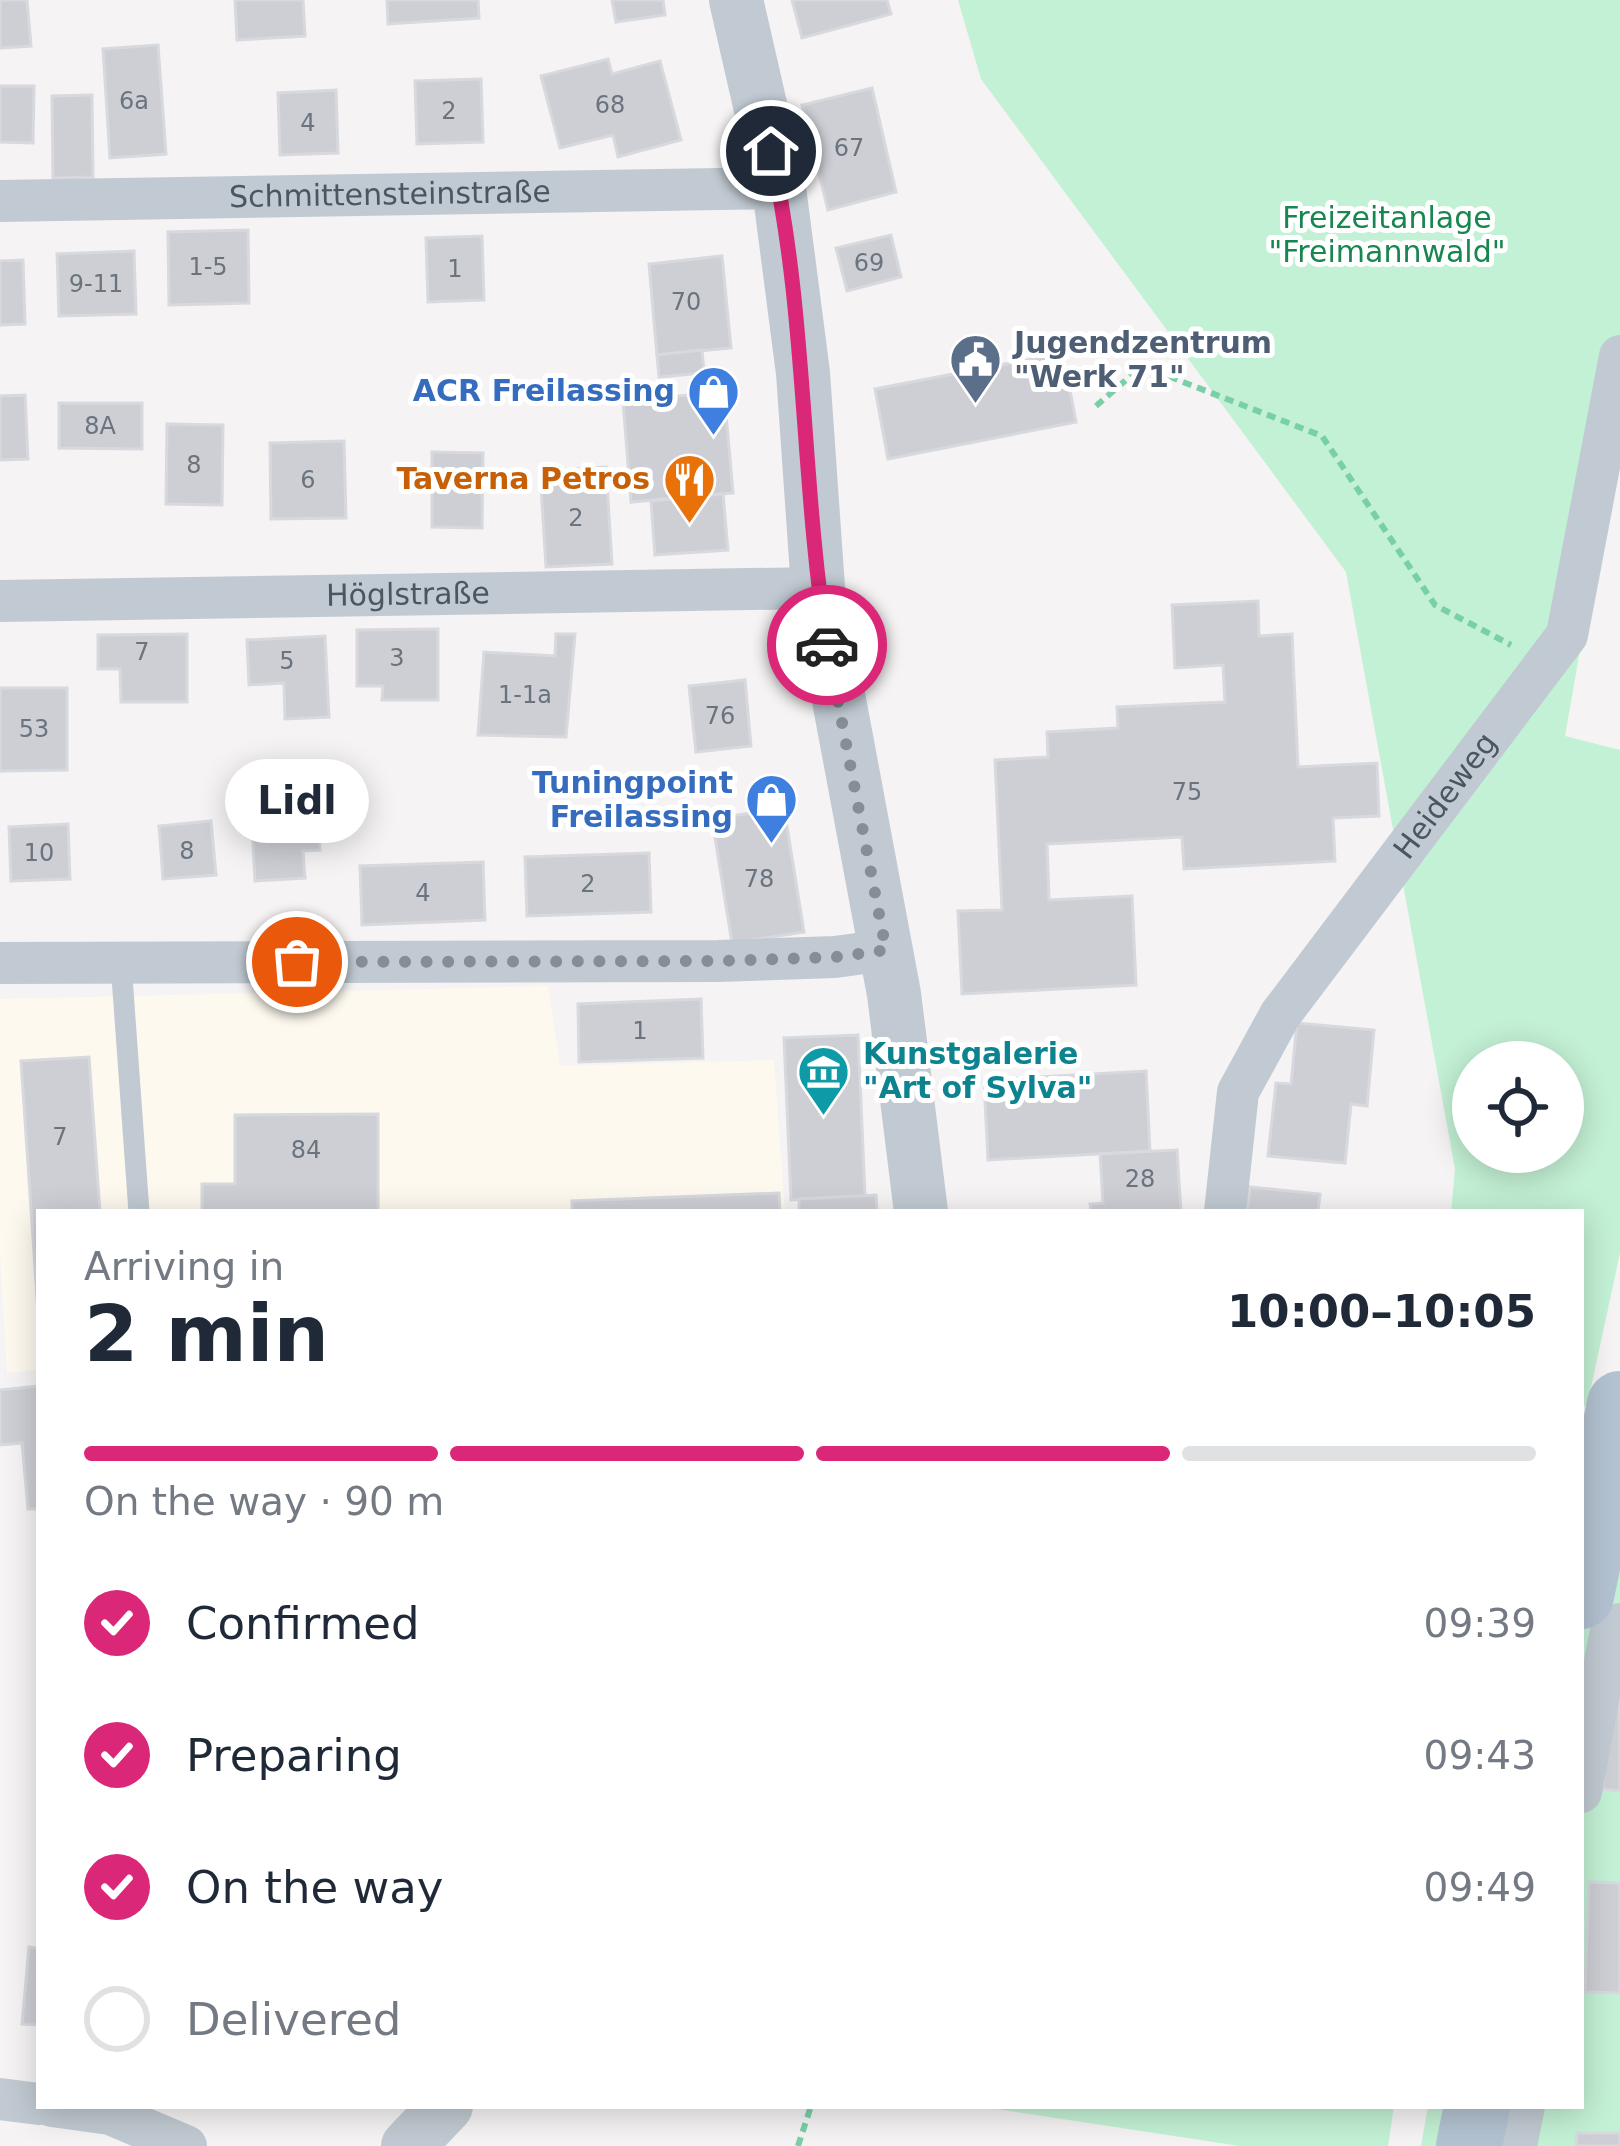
<!DOCTYPE html>
<meta charset="utf-8">
<style>
:root{--surface:#fff;--page:#f2f2f3;--text:#1f2937;--muted:#747a83;--line:#e0e1e3;--accent:#db2777}
body{margin:0;font-family:"DejaVu Sans",sans-serif;background:var(--page);color:var(--text);height:100vh;display:flex;flex-direction:column;font-size:45px;white-space:nowrap}
*{box-sizing:border-box;margin:0}
p{font-size:39px;color:var(--muted)}
.icon{flex:none;width:66px;height:66px;fill:none;stroke:currentColor;stroke-width:2;stroke-linecap:round;stroke-linejoin:round}
.map{position:relative;flex:1;overflow:hidden}
.drawer{position:absolute;left:36px;top:1209px;width:1548px;height:900px;display:flex;flex-direction:column;background:var(--surface);border-radius:0px;box-shadow:0 6px 30px #0003}
.drawer>*{flex:none}
.controls{position:absolute;left:1452px;top:1041px;display:grid;gap:24px}
.controls a{display:grid;place-items:center;width:132px;height:132px;border-radius:50%;background:var(--surface);box-shadow:0 6px 30px #0003;font-size:60px}
.pin{position:absolute;display:grid;place-items:center;width:102px;height:102px;color:#fff;margin:-51px;border:6px solid #fff;border-radius:50%;box-shadow:0 3px 12px #0007}
.courier{position:absolute;display:grid;place-items:center;width:120px;height:120px;margin:-60px;border:9px solid #db2777;border-radius:50%;background:#fff;color:#222;box-shadow:0 3px 15px #0007}
.bubble{position:absolute;height:84px;border-radius:42px;background:var(--surface);box-shadow:0 6px 30px #0003;font-size:39px;font-weight:600;line-height:84px;text-align:center}
.head em{font-style:normal;font-weight:600}
.head div{display:flex;flex-direction:column-reverse}
.head{display:flex;align-items:center;justify-content:space-between;height:204px;padding:0 48px}
h1{font-size:78px;font-weight:600;line-height:90px}
.bar{display:grid;grid-template-columns:repeat(4,1fr);gap:18px 12px;align-content:center;height:144px;padding:0 48px}
.bar i{height:15px;border-radius:9px;background:var(--line)}
.bar .selected{background:var(--accent)}
.bar p{grid-column:span 4}
ol{padding:0 48px;list-style:none}
li{display:flex;align-items:center;gap:36px;height:132px}
li p{margin-inline-start:auto}
li .icon{padding:12px;border-radius:50%;background:var(--accent);color:#fff;stroke-width:4}
li:last-child{color:var(--muted)}
li i{width:66px;height:66px;border:6px solid var(--line);border-radius:50%}
.map>svg:first-child{display:block}
.commercial{fill:#fdf9ef}
.green{fill:#c3f1d5;fill-rule:evenodd}
.building{fill:#cdcfd5;stroke:#d7d9de;stroke-width:3}
.lines{fill:none;stroke-linecap:round;stroke-linejoin:round}
.path{stroke:#7ad0a6;stroke-width:6;stroke-dasharray:9 6;stroke-linecap:butt}
.service{stroke:#c1cad2;stroke-width:21}
.minor{stroke:#c1cad2;stroke-width:42}
.tertiary{stroke:#c1cad2;stroke-width:54}
.primary{stroke:#b3c2d1;stroke-width:66}
.done{stroke:#868d94;stroke-width:12;stroke-dasharray:0 21.6}
.route{stroke:#db2777;stroke-width:15}
.labels{text-anchor:middle;stroke-width:10;stroke-linejoin:round;paint-order:stroke}
.number-label{font-size:24px;fill:#6b747e}
.street-label{font-size:30px;fill:#4a5661;stroke:#fff}
.park-label{font-size:30px;fill:#17864f;stroke:#fff}
.service-label{font-size:30px;font-weight:bold;fill:#4e5e75;stroke:#fff;text-anchor:start}
.shop-label{font-size:30px;font-weight:bold;fill:#366cbe;stroke:#fff;text-anchor:end}
.food-label{font-size:30px;font-weight:bold;fill:#c56008;stroke:#fff;text-anchor:end}
.culture-label{font-size:30px;font-weight:bold;fill:#0d838f;stroke:#fff;text-anchor:start}
</style>
<div class="map">
<svg width="1620" height="2146" viewBox="0 0 1620 2146">
<rect width="100%" height="100%" fill="#f5f3f3"/>
<!-- commercial -->
<polygon class="commercial" points="548,986 560,1066 774,1060 785,1212 39,1212 39,1370 7,1373 0,1254 0,999"/>
<!-- green -->
<g class="green">
<path d="M958,0H1620V422L1565,736L1620,750V1253L1587,1406L1581,1405V1212H1451L1455,1169L1346,572L981,79ZM1473,1062H1563V1152H1473Z"/>
<polygon points="1581,1552 1620,1571 1620,2146 1421,2146 1428,2106 1581,2106"/>
<polygon points="997,2106 1394,2106 1388,2146 1240,2146 997,2109"/>
</g>
<!-- building -->
<g class="building">
<polygon points="0,0 27,0 31,46 0,48"/>
<polygon points="235,0 303,0 305,36 237,40"/>
<polygon points="387,0 478,0 479,18 388,24"/>
<polygon points="612,0 663,0 665,15 616,22"/>
<polygon points="792,0 887,0 891,14 802,38"/>
<polygon points="158,45 166,154 110,158 103,49"/>
<polygon points="608,59 612,74 660,61 681,140 618,157 613,135 560,148 541,76"/>
<polygon points="481,79 483,142 417,144 415,81"/>
<polygon points="0,86 34,86 33,143 0,142"/>
<polygon points="872,88 896,192 828,210 802,105"/>
<polygon points="336,90 338,153 280,155 278,93"/>
<polygon points="92,95 93,177 53,178 52,96"/>
<polygon points="248,230 249,303 169,305 168,232"/>
<polygon points="891,235 901,277 847,291 836,248"/>
<polygon points="482,236 484,300 428,302 426,238"/>
<polygon points="134,251 136,314 59,316 57,254"/>
<polygon points="722,256 731,348 657,355 649,264"/>
<polygon points="23,260 25,324 0,325 0,261"/>
<polygon points="702,350 704,373 659,377 657,355"/>
<polygon points="1063,353 1076,422 888,459 875,389"/>
<polygon points="724,392 733,493 631,502 623,401"/>
<polygon points="25,395 28,459 0,460 0,396"/>
<polygon points="59,403 142,403 142,449 59,448"/>
<polygon points="167,424 223,425 222,505 166,504"/>
<polygon points="344,441 346,518 271,519 270,443"/>
<polygon points="432,452 483,453 482,528 432,527"/>
<polygon points="606,467 612,564 546,567 540,471"/>
<polygon points="723,494 728,550 655,555 651,501"/>
<polygon points="1258,601 1259,636 1292,634 1298,767 1377,763 1379,816 1333,818 1335,861 1184,869 1182,837 1047,844 1049,900 1132,896 1136,985 962,994 958,911 1002,910 995,760 1048,757 1047,732 1118,728 1117,707 1225,702 1223,665 1175,668 1172,605"/>
<polygon points="438,629 438,700 382,700 383,686 357,686 357,630"/>
<polygon points="187,634 187,702 121,702 120,669 98,669 98,635"/>
<polygon points="556,634 575,634 566,737 478,735 484,652 555,656"/>
<polygon points="325,636 329,717 285,719 284,683 249,685 247,640"/>
<polygon points="745,680 751,746 696,752 689,686"/>
<polygon points="0,688 67,688 67,770 0,771"/>
<polygon points="317,800 320,850 303,851 305,878 255,881 251,805"/>
<polygon points="784,808 804,932 732,943 712,819"/>
<polygon points="211,821 216,875 163,879 159,826"/>
<polygon points="68,824 70,879 11,881 9,827"/>
<polygon points="649,853 651,912 527,916 525,857"/>
<polygon points="483,862 485,920 362,925 360,866"/>
<polygon points="701,999 703,1058 579,1062 578,1004"/>
<polygon points="1297,1023 1374,1030 1367,1106 1351,1104 1345,1163 1268,1156 1276,1083 1291,1084"/>
<polygon points="858,1035 865,1196 791,1200 784,1038"/>
<polygon points="89,1057 100,1212 39,1212 39,1327 21,1061"/>
<polygon points="1146,1071 1150,1151 988,1160 984,1080"/>
<polygon points="378,1114 378,1212 202,1212 202,1184 235,1184 235,1115"/>
<polygon points="1177,1150 1181,1212 1091,1212 1090,1204 1103,1203 1100,1154"/>
<polygon points="1250,1187 1320,1194 1318,1212 1247,1212"/>
<polygon points="779,1193 780,1212 572,1212 572,1201"/>
<polygon points="876,1195 877,1212 799,1212 799,1199"/>
<polygon points="39,1386 39,1509 28,1509 22,1443 0,1445 0,1390"/>
<polygon points="1611,1702 1620,1703 1620,1791 1603,1789"/>
<polygon points="1589,1882 1620,1883 1620,1993 1585,1992"/>
<polygon points="29,1947 39,1948 39,2025 22,2024"/>
<polygon points="1577,2133 1620,2133 1620,2146 1576,2146"/>
</g>
<g class="lines">
<!-- path -->
<g class="path">
<polyline points="1096,406 1142,366 1322,436 1435,605 1511,645"/>
<polyline points="798,2146 811,2106"/>
</g>
<!-- service -->
<polyline class="service" points="121,963 139,1212"/>
<!-- minor -->
<g class="minor">
<path id="s1" d="M0,201L779,188"/>
<path id="s2" d="M0,601L818,588"/>
<polyline points="0,963 718,961 835,957 886,950"/>
<path id="s3" d="M1225,1212L1238,1092L1280,1015L1567,635L1620,356"/>
<polyline points="1581,1792 1611,1630 1620,1624"/>
<polyline points="0,2099 39,2104"/>
<polyline points="52,2106 110,2114 186,2146"/>
<polyline points="1516,2146 1524,2106"/>
</g>
<!-- tertiary -->
<g class="tertiary">
<polyline points="736,0 779,188 803,373 818,588 894,994 921,1212"/>
<polyline points="408,2146 446,2106"/>
</g>
<!-- primary -->
<g class="primary">
<polyline points="1581,1596 1620,1404"/>
<polyline points="1469,2146 1477,2106"/>
</g>
</g>
<g class="lines">
<!-- done -->
<polyline class="done" points="297,962 718,961 836,957 886,950 827,645"/>
<!-- route -->
<path class="route" d="M771,151C807,313 801,481 827,645"/>
</g>
<!-- icons -->
<defs>
<symbol id="civic-pin" viewBox="-11 -11 22 30"><path d="M0 17L-7.5 6A9.5 9.5 0 1 1 7.5 6Z" fill="#5c6f8a" stroke="#fff"/><path d="M-.6-6.5H3V-4.5H.6V-3L4-1V1h2V6H-6V1h2V-1L-.6-3ZM-1.2 2.5V6h2.4V2.5Z" fill="#fff"/></symbol>
<symbol id="shop-pin" viewBox="-11 -11 22 30"><path d="M0 17L-7.5 6A9.5 9.5 0 1 1 7.5 6Z" fill="#3f7fe0" stroke="#fff"/><path d="M-5-2.5h2.3a2.7 3.5 0 0 1 5.4 0H5L5.5 6h-11ZM-1.5-2.5h3a1.5 2.3 0 0 0-3 0Z" fill="#fff"/></symbol>
<symbol id="restaurant-pin" viewBox="-11 -11 22 30"><path d="M0 17L-7.5 6A9.5 9.5 0 1 1 7.5 6Z" fill="#e8710a" stroke="#fff"/><path d="M-5-6h1v4h1v-4h1v4h1v-4h1v5L-1.5 .5V6h-2V.5L-5-1ZM5-6V6H3V1.5H1.5Q1.5-4 5-6Z" fill="#fff"/></symbol>
<symbol id="museum-pin" viewBox="-11 -11 22 30"><path d="M0 17L-7.5 6A9.5 9.5 0 1 1 7.5 6Z" fill="#0f9aa8" stroke="#fff"/><path d="M0-6L6-3V-2H-6V-3ZM-5-1h2V3h-2ZM-1-1h2V3h-2ZM3-1h2V3H3ZM-6 4H6V6H-6Z" fill="#fff"/></symbol>
</defs>
<g fill-rule="evenodd">
<use href="#civic-pin" x="946" y="330" width="59" height="81"/>
<use href="#shop-pin" x="684" y="362" width="59" height="81"/>
<use href="#restaurant-pin" x="660" y="450" width="59" height="81"/>
<use href="#shop-pin" x="742" y="770" width="59" height="81"/>
<use href="#museum-pin" x="794" y="1042" width="59" height="81"/>
</g>
<g class="labels">
<!-- number labels -->
<g class="number-label">
<text x="134" y="109">6a</text>
<text x="610" y="113">68</text>
<text x="449" y="119">2</text>
<text x="308" y="131">4</text>
<text x="849" y="156">67</text>
<text x="869" y="271">69</text>
<text x="208" y="275">1-5</text>
<text x="455" y="277">1</text>
<text x="96" y="292">9-11</text>
<text x="686" y="310">70</text>
<text x="100" y="434">8A</text>
<text x="194" y="473">8</text>
<text x="308" y="488">6</text>
<text x="576" y="526">2</text>
<text x="142" y="660">7</text>
<text x="397" y="666">3</text>
<text x="287" y="669">5</text>
<text x="525" y="703">1-1a</text>
<text x="720" y="724">76</text>
<text x="34" y="737">53</text>
<text x="1187" y="800">75</text>
<text x="187" y="859">8</text>
<text x="39" y="861">10</text>
<text x="759" y="887">78</text>
<text x="588" y="892">2</text>
<text x="423" y="901">4</text>
<text x="640" y="1039">1</text>
<text x="60" y="1145">7</text>
<text x="306" y="1158">84</text>
<text x="1140" y="1187">28</text>
</g>
<!-- street labels -->
<g class="street-label">
<text dy="10" stroke="none"><textPath href="#s1" startOffset="390">Schmittensteinstraße</textPath></text>
<text dy="10" stroke="none"><textPath href="#s2" startOffset="408">Höglstraße</textPath></text>
<text dy="10" stroke="none"><textPath href="#s3" startOffset="483">Heideweg</textPath></text>
</g>
<!-- park labels -->
<g class="park-label">
<text x="1387" y="228">Freizeitanlage<tspan x="1387" dy="34">"Freimannwald"</tspan></text>
</g>
<!-- service labels -->
<g class="service-label">
<text x="1014" y="353">Jugendzentrum<tspan x="1014" dy="34">"Werk 71"</tspan></text>
</g>
<!-- shop labels -->
<g class="shop-label">
<text x="675" y="401">ACR Freilassing</text>
<text x="733" y="793">Tuningpoint<tspan x="733" dy="34">Freilassing</tspan></text>
</g>
<!-- food labels -->
<g class="food-label">
<text x="650" y="489">Taverna Petros</text>
</g>
<!-- culture labels -->
<g class="culture-label">
<text x="863" y="1064">Kunstgalerie<tspan x="863" dy="34">"Art of Sylva"</tspan></text>
</g>
</g>
</svg>
<div class="controls">
<a><svg class="icon" aria-label="locate" viewBox="0 0 24 24"><circle cx="12" cy="12" r="6"/><path d="M12 2v4M12 18v4M2 12h4M18 12h4"/></svg></a>
</div>
<div class="pin" style="left:297px;top:962px;background:#ea580c"><svg class="icon" aria-label="bag" viewBox="0 0 24 24"><path d="M5 8h14l-1 12H6zM9 8a3 3 0 0 1 6 0"/></svg></div>
<div class="pin" style="left:771px;top:151px;background:#1f2937"><svg class="icon" aria-label="home" viewBox="0 0 24 24"><path d="M3 11l9-7 9 7M6 9v11h12V9"/></svg></div>
<div class="courier" style="left:827px;top:645px"><svg class="icon" aria-label="car" viewBox="0 0 24 24"><path d="M5 17H2v-5l4-1 3-4h7l3 4 3 1v5h-3M9 17h6M6 11h13"/><circle cx="7" cy="17" r="2"/><circle cx="17" cy="17" r="2"/></svg></div>
<div class="bubble" style="left:225px;top:759px;width:144px">Lidl</div>
<section class="drawer">
<div class="head"><div><h1>2 min</h1><p>Arriving in</p></div><em>10:00–10:05</em></div>
<div class="bar"><i class="selected"></i><i class="selected"></i><i class="selected"></i><i></i><p>On the way · 90 m</p></div>
<ol>
<li><svg class="icon" aria-label="check" viewBox="0 0 24 24"><path d="M5 12l5 5 9-10"/></svg>Confirmed<p>09:39</p></li>
<li><svg class="icon" aria-label="check" viewBox="0 0 24 24"><path d="M5 12l5 5 9-10"/></svg>Preparing<p>09:43</p></li>
<li><svg class="icon" aria-label="check" viewBox="0 0 24 24"><path d="M5 12l5 5 9-10"/></svg>On the way<p>09:49</p></li>
<li><i></i>Delivered</li>
</ol>
</section>
</div>
